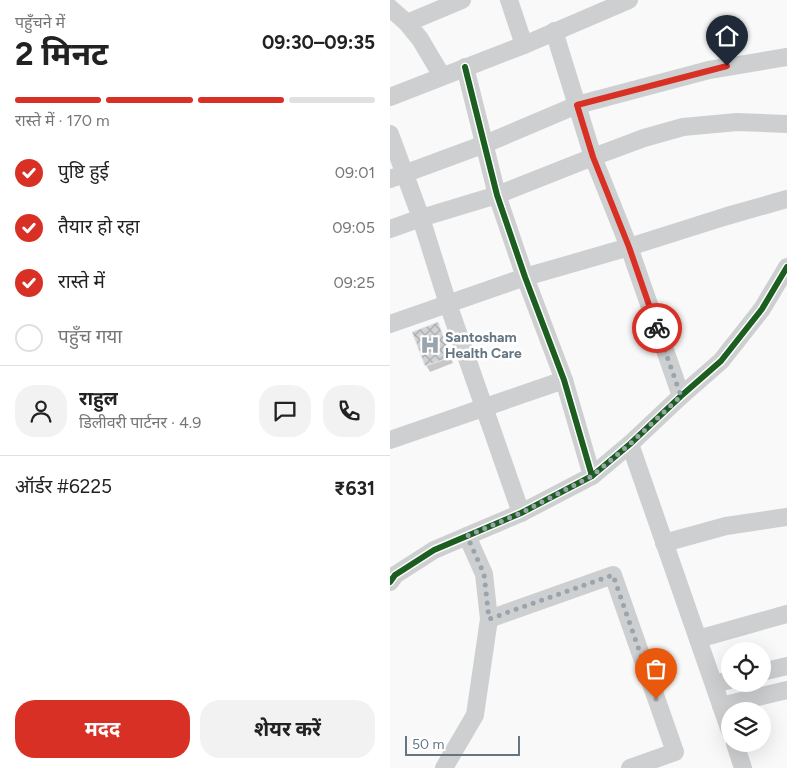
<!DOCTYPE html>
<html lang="hi">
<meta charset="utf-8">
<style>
:root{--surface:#fff;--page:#f2f2f2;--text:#222;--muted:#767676;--line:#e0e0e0;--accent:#d93025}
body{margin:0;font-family:Figtree,"Noto Sans Devanagari",sans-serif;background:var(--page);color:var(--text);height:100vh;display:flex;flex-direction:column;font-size:19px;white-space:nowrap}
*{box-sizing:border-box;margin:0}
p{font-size:16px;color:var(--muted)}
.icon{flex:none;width:28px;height:28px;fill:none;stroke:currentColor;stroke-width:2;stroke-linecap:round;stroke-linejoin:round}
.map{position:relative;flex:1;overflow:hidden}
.details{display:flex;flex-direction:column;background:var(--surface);width:390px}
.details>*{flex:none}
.fabs{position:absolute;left:331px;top:642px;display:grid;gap:10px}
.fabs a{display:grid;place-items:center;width:50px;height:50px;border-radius:50%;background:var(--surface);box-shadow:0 5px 20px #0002;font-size:25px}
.scale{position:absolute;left:15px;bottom:12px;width:115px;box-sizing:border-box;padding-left:5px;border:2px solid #657683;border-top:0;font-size:14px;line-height:18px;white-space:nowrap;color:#657683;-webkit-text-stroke:4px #fff;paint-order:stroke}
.pin{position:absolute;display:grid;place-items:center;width:42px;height:42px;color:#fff;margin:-51px -21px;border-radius:50% 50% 50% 0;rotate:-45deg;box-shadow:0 0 5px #0007}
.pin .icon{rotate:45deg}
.courier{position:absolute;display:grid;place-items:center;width:50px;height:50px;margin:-25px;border:4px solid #d93025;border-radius:50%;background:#fff;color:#222;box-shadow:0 1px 6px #0007}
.head em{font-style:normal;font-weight:700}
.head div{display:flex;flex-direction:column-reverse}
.head{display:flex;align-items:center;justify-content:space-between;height:85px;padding:0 15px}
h1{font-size:32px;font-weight:700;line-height:38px}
.bar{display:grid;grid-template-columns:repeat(4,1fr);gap:8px 5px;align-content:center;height:60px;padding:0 15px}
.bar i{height:6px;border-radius:4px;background:var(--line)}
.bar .active{background:var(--accent)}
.bar p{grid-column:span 4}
.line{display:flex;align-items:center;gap:12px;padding:0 15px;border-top:1px solid var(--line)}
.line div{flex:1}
.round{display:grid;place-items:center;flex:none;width:52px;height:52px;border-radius:20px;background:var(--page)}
ol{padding:0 15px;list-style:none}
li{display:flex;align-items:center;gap:15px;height:55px}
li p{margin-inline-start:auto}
li .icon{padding:5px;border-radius:50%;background:var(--accent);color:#fff;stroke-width:4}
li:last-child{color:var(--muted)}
li i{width:28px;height:28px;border:2px solid var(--line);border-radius:50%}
.cta{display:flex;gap:10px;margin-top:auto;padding:10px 15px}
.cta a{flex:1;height:58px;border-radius:20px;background:var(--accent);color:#fff;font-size:20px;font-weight:700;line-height:58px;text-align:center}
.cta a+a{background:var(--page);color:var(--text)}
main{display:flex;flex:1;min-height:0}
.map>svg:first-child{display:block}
.shadow{fill:#0003}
.building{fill:url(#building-cross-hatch);stroke:#e8e8e8}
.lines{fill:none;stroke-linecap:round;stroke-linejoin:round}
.street{stroke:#cecfd0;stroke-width:18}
.cycleway-casing{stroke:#fff;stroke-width:9}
.cycleway{stroke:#1b5e20;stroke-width:6}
.done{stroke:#99a4ac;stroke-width:5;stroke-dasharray:0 9}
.route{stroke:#d93025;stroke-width:6}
.labels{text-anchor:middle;stroke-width:5;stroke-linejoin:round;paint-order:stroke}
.poi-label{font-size:14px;font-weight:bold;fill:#657683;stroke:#fff;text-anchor:start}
</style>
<main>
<section class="details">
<div class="head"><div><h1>2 मिनट</h1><p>पहुँचने में</p></div><em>09:30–09:35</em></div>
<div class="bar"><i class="active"></i><i class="active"></i><i class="active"></i><i></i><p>रास्ते में · 170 m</p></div>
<ol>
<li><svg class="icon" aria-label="check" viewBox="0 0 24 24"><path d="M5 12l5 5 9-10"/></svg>पुष्टि हुई<p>09:01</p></li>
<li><svg class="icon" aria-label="check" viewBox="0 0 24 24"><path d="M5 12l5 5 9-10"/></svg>तैयार हो रहा<p>09:05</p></li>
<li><svg class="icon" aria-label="check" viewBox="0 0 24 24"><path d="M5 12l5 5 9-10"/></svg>रास्ते में<p>09:25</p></li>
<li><i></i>पहुँच गया</li>
</ol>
<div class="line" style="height:90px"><a class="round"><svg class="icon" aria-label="person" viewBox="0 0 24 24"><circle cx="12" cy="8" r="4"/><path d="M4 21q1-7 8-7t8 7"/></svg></a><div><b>राहुल</b><p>डिलीवरी पार्टनर · 4.9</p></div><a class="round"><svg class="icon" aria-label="chat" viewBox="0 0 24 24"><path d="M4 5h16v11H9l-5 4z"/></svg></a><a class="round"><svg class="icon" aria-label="phone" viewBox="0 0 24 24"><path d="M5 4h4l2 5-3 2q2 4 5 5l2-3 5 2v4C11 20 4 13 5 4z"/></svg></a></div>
<div class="line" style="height:65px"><div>ऑर्डर #6225</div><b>₹631</b></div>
<div class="cta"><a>मदद</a><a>शेयर करें</a></div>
</section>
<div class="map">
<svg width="397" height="768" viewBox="0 0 397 768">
<defs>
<pattern id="building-cross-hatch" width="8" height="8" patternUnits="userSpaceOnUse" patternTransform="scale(1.25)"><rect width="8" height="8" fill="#d0d2d3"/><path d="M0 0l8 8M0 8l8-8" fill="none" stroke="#acafb1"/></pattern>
</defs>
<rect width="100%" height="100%" fill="#f9f9f9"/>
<!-- shadow -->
<polygon class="shadow" points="48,324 63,363 40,372 36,365"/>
<!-- building -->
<polygon class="building" points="48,322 61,357 35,366 22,332"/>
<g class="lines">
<!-- street -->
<g class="street">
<polyline points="119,0 134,45"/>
<polyline points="0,8 17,23 30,39 52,76"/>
<polyline points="17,23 72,0"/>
<polyline points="164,31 203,157 239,247 291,396"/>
<polyline points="75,67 107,195 135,277 174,380 202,476"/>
<polyline points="0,97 134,45 239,0"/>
<polyline points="0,134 31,218 58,304 131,513"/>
<polyline points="0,179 95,144 187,105 319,70 397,57"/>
<polyline points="0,229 31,218 107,195 203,157 254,138 293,127 347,122 397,124"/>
<polyline points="0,324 135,277 239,247 337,216 397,199"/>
<polyline points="0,440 174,380"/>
<polyline points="240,444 340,731"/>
<polyline points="274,543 336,526 397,517"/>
<polyline points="0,582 5,575 44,550 131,513 202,476 240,444 291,396 331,361 372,309 397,267"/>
<polyline points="99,619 223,575 285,752 240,768"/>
<polyline points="308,639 397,614"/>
<polyline points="372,672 397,666"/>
<polyline points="324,684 340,680"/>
<polyline points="331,706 397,690"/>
<polyline points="345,744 353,768"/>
<polyline points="54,768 85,715 99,619 94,574 77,536"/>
</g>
<defs>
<g id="cycleway">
<polyline points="75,67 107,195 135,277 174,380 202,476"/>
<polyline points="0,582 5,575 44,550 131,513 202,476 240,444 291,396 331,361 372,309 397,267"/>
</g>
</defs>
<!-- cycleway casing -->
<use href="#cycleway" class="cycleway-casing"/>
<!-- cycleway -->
<use href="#cycleway" class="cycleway"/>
</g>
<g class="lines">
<!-- done -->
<polyline class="done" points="266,699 223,575 99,619 94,574 77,536 131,513 202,476 240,444 291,396 267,328"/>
<!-- route -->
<polyline class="route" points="267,328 239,247 203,157 187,105 337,66"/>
</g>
<!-- icons -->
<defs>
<symbol id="hospital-bare" viewBox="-9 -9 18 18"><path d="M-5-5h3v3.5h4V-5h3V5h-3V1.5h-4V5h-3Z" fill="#99a4ac" stroke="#fff" stroke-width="2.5" paint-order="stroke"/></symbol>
</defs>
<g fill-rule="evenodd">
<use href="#hospital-bare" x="26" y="331" width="28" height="28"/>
</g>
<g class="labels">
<!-- poi labels -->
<g class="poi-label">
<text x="55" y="342">Santosham<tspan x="55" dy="16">Health Care</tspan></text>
</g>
</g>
</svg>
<div class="fabs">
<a><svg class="icon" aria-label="locate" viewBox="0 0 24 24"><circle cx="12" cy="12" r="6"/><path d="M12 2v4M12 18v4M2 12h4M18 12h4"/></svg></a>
<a><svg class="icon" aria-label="layers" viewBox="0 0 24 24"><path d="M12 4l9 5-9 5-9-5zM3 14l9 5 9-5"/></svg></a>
</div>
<div class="scale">50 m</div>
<div class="pin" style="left:266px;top:699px;background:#ea580c"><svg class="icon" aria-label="bag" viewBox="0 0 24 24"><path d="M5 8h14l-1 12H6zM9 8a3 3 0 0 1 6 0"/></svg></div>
<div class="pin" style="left:337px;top:66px;background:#1f2937"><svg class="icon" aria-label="home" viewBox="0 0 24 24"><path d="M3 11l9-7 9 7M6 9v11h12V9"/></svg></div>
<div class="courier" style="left:267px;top:328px"><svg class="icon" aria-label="bike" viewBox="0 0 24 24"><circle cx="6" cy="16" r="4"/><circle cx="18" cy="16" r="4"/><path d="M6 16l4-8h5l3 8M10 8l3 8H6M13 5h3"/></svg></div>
</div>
</main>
